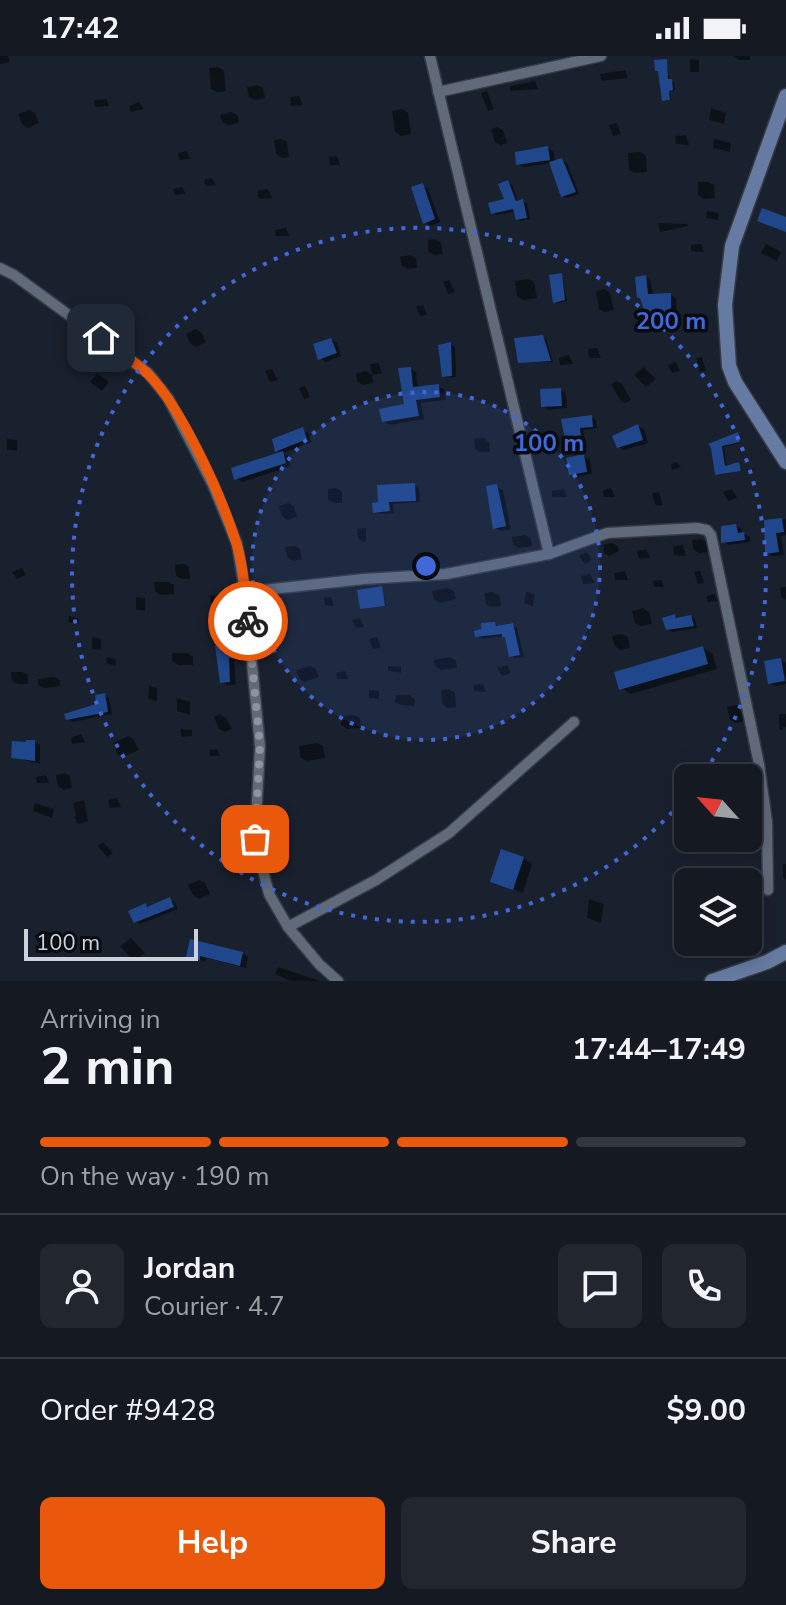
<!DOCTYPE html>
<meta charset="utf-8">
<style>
:root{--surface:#141922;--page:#21262f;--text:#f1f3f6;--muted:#9da0a5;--line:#333840;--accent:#ea580c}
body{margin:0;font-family:"Nunito Sans",sans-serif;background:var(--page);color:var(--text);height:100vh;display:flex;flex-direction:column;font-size:30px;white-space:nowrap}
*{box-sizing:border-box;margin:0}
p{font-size:26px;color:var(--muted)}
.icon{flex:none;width:44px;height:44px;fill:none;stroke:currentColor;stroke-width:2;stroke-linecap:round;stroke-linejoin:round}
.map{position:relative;height:925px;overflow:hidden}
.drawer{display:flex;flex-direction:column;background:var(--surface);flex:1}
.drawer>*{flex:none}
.needle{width:52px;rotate:297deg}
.controls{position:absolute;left:674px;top:708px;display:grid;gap:16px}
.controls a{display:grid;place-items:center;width:88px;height:88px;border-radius:12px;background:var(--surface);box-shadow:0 4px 20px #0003,0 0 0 2px var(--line);font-size:40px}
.scale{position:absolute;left:24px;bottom:20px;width:174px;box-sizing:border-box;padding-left:8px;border:4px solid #ccd1da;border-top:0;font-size:22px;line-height:28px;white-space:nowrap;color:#ccd1da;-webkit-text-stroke:6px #080b10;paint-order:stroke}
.pin{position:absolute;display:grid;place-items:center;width:68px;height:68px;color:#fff;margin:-34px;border-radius:16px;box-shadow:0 4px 12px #0006}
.courier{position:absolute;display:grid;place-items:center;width:80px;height:80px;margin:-40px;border:6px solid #ea580c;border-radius:50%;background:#fff;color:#222;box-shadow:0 2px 10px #0007}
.summary em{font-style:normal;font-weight:700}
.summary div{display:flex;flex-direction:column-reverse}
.summary{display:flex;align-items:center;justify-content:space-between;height:136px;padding:0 40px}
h1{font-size:52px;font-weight:700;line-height:60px}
.bar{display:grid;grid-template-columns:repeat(4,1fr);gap:12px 8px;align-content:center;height:96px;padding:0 40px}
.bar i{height:10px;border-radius:6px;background:var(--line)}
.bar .active{background:var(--accent)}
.bar p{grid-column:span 4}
.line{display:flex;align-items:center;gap:20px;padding:0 40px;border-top:2px solid var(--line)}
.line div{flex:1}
.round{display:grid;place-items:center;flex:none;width:84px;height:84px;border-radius:12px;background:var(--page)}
.button{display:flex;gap:16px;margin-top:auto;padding:16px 40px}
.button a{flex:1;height:92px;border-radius:12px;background:var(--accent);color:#fff;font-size:32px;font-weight:700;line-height:92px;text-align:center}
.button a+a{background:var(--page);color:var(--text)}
.status{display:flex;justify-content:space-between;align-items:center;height:56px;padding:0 40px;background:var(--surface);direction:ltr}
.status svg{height:22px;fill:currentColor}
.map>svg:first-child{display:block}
.shadow{fill:#0007}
.building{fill:#20478b}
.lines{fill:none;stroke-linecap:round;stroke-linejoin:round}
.street-casing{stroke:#353b45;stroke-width:13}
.secondary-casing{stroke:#353b45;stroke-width:17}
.street{stroke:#616a7a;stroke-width:10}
.secondary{stroke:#657ba1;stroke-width:14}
.done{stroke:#8e939e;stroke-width:8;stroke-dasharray:0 14.4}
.route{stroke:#ea580c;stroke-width:10}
.ring{fill:none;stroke:#4068d8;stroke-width:4;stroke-dasharray:4 8}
.centre{fill:#4068d8;stroke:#080b10;stroke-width:4}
.ring-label{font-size:24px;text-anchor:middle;font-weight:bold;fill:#4068d8;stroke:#080b10;stroke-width:7;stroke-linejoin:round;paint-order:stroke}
</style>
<div class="status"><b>17:42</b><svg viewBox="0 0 49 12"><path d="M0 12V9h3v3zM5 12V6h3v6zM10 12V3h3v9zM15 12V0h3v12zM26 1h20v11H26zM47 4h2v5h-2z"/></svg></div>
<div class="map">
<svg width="786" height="925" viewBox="0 0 786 925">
<rect width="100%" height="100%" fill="#1a212e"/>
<!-- shadow -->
<g class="shadow">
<polygon points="0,0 8,0 10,6 0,8"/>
<polygon points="733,0 750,0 750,4 739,4"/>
<polygon points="690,3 699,4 699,16 690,16"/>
<polygon points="666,5 670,25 674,26 675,34 670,35 671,44 666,45 664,44"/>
<polygon points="218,11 224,15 226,35 217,36 211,33 209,12"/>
<polygon points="625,14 628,22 601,25 600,18"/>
<polygon points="535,25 538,33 510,35 510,30"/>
<polygon points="257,29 263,32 265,42 255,44 249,41 247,31"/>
<polygon points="487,35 494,53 488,55 481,37"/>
<polygon points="299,40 303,49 291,50 290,41"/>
<polygon points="106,43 109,50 95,51 94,44"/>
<polygon points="139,46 144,53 131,56 129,50"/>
<polygon points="711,52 726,57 724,68 709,64"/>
<polygon points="402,53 408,57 411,78 401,80 395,76 392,55"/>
<polygon points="29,54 35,57 39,67 28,72 22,68 18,58"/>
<polygon points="232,56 238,60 239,67 228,69 222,66 220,59"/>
<polygon points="617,67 621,78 613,80 609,69"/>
<polygon points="497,71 503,74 507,87 501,89 495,86 491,73"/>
<polygon points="686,79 689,89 676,88 675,80"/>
<polygon points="281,83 287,86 289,101 282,102 276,98 274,84"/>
<polygon points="714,83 731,87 730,96 713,92"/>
<polygon points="548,92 554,96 555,106 562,104 567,107 579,138 567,142 562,139 551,107 524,111 518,108"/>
<polygon points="187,95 190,103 179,104 178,97"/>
<polygon points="640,96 646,100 647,116 635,117 629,114 628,97"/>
<polygon points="337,100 340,109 330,109 329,101"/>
<polygon points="212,122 216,129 206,130 204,124"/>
<polygon points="508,126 512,129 518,146 527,147 530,163 521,165 517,163 516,155 496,159 493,157 506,145"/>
<polygon points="698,126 708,126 714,129 715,142 704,143 698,139"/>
<polygon points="422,130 428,133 440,166 431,170 425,166"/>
<polygon points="182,131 186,138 175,139 173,133"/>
<polygon points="268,133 272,142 259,143 257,135"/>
<polygon points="707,155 719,157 718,164 706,162"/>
<polygon points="658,167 687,168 689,170 660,176"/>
<polygon points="286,172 289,180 276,180 275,174"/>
<polygon points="435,183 441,187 443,198 434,199 428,195 428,184"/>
<polygon points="701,188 704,196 691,195 691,189"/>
<polygon points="766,188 781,196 777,205 761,197"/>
<polygon points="410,199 416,202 417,212 408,213 402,210 400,201"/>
<polygon points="562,219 567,245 557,247 555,246"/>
<polygon points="646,221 651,225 653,240 670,239 676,242 677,259 662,259 665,268 657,271 651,268"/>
<polygon points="528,223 534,226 537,242 523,244 517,240 515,225"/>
<polygon points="449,224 455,236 448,238 443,226"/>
<polygon points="605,233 610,237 614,254 605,256 599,253 596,235"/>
<polygon points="423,249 427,259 420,260 416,250"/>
<polygon points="196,273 202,277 206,286 196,291 190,287 186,278"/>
<polygon points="543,281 546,283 553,306 520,306"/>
<polygon points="331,284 337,287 341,300 326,306 320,302"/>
<polygon points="451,288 455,291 456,321 448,322 443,320"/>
<polygon points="597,292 601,302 589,302 588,293"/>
<polygon points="569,299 573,308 560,309 559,302"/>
<polygon points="702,301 706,315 700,316 696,302"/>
<polygon points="676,306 680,315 672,317 668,309"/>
<polygon points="378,307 382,317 372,319 373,327 363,329 357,325 356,317 366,315 372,319 370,308"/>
<polygon points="644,311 656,323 646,331 634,319"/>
<polygon points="272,313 278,324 270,326 265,315"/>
<polygon points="411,313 416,316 418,333 438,330 444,333 446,344 421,347 424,363 390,369 384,365 406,349"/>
<polygon points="97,317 109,326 102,335 90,326"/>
<polygon points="616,325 622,328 631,344 625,347 620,344 611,328"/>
<polygon points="305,330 310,341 304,343 299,332"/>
<polygon points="560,334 566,337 567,352 548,354 543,350"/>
<polygon points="592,361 596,364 597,372 583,374 585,383 572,386 567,383"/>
<polygon points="638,370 644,373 648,387 624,394 618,391"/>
<polygon points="302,374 308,377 312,386 283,397 288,400 291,410 242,426 236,422 281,397 276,394"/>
<polygon points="737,378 741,387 724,391 727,412 738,408 742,415 719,419 713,392"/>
<polygon points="483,382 489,386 490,396 480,396 475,393 474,383"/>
<polygon points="7,383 17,384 17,395 7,394"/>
<polygon points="584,400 590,404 592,418 577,421 571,418"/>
<polygon points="677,406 681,411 672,414 671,408"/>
<polygon points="414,429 419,432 420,446 393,448 394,457 380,458 375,456"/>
<polygon points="497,431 503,434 511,473 501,475 495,472"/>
<polygon points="336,432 342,436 342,447 334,447 328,444 328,433"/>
<polygon points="611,432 615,441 604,441 603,434"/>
<polygon points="564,433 567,441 552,441 552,435"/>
<polygon points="732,433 737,442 728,445 723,436"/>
<polygon points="659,436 663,449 656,450 652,437"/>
<polygon points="288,447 294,450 297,461 287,464 282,460 279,450"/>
<polygon points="786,463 786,479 781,480 784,499 773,500 767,497 766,466"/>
<polygon points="736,470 742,473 743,478 750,481 750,486 729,489 723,486"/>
<polygon points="366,472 366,486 364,486 358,483 357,473"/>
<polygon points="525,479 531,483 532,490 519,492 513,489 512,481"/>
<polygon points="702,483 708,487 711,496 699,497 693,493 692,484"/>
<polygon points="612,487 618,490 619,495 609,500 604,497 603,489"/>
<polygon points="683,489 686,500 674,499 673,490"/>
<polygon points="295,490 300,493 302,503 293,505 287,501 285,491"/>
<polygon points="646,493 650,502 639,503 637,495"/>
<polygon points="587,496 592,504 585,508 579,500"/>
<polygon points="184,508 189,511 190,523 182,523 176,520 175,509"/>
<polygon points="22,512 26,519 17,523 12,516"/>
<polygon points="625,515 628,524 615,524 614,517"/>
<polygon points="700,515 704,527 698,528 694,516"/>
<polygon points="590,518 595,527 583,528 581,520"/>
<polygon points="661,524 664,531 654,531 653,525"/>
<polygon points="154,526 168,526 174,529 174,538 160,539 155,535"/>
<polygon points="780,531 786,531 786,544 781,541"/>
<polygon points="382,532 386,550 362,552"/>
<polygon points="448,532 454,535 456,543 440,547 434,543 432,535"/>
<polygon points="493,536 499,539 501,550 491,551 486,548 484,537"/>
<polygon points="526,536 535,538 533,550 524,547"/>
<polygon points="714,538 718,545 708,546 706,540"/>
<polygon points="214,539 219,550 213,551 209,540"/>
<polygon points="136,541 145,542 145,555 136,554"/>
<polygon points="331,541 334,550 325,549 324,542"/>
<polygon points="643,552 649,556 652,568 641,570 635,567 632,555"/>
<polygon points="69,560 79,563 79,568 68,566"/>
<polygon points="675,560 680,563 691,561 695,563 697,572 672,576 668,573"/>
<polygon points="360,562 364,571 356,572 352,564"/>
<polygon points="495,568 500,571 512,569 517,572 524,601 515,602 511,600 508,582 504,580 482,583 477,580"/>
<polygon points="622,578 628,581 630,592 620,594 615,590 612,580"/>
<polygon points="92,581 101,583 101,594 92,593"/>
<polygon points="377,581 381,592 373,593 369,583"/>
<polygon points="241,589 247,592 248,604 234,605 236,629 228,629 222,626 217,591"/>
<polygon points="703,592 712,597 717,613 631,638 621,632"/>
<polygon points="172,597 187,597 193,601 193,609 178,609 172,605"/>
<polygon points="107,601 116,603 115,610 106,607"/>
<polygon points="450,601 456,605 457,612 441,614 435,610 434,604"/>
<polygon points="781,604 786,607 786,628 776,630 770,627"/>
<polygon points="507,609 511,617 502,620 497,612"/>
<polygon points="310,610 316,613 319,621 304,626 299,622 296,614"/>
<polygon points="388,610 401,611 401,617 388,615"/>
<polygon points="345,615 348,623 337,623 336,617"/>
<polygon points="11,616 22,616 28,619 28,628 18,628 12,625"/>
<polygon points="54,621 60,624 60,630 44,632 38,629 38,623"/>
<polygon points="483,628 486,636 474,635 474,629"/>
<polygon points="149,630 157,632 157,645 148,643"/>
<polygon points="449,633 455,637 456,651 448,652 442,648 441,634"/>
<polygon points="369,634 379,635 379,643 369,642"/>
<polygon points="104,639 109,642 112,658 73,666 68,663 98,650"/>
<polygon points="396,639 409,639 415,643 414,650 401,649 395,646"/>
<polygon points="177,642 190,646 190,659 177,655"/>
<polygon points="737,649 743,653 746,665 736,667 730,664 727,651"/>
<polygon points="220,658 226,662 232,673 225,676 219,673 214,661"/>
<polygon points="779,658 786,658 786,671 783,671 783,674 779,673"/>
<polygon points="354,659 360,662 361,672 347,673 341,669 341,660"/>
<polygon points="180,673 192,674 192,680 182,681"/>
<polygon points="81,678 85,686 72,688 71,682"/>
<polygon points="129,680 134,684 139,694 123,701 117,698 113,687"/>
<polygon points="34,686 40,689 40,708 13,701"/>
<polygon points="317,687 323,690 325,702 306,705 300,701 299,690"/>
<polygon points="217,693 220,700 210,700 209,694"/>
<polygon points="64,717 70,720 72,732 64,734 58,730 56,719"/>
<polygon points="46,719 49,727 37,727 36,721"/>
<polygon points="117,742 121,751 110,752 108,744"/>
<polygon points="84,744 88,765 78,768 74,761 76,760 73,747"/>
<polygon points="35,747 54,753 52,762 33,755"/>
<polygon points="103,786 113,797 107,801 98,790"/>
<polygon points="523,802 532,808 523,837 492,825"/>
<polygon points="783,808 786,808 786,824 783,822"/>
<polygon points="199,824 205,827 210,838 199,843 193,839 188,829"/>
<polygon points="589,843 604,848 601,867 587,862"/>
<polygon points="170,844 175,846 178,853 140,868 135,866 146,849 150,852"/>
<polygon points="131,882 145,897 133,905 120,890"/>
<polygon points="242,897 248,901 246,912 206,902 205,906 189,900"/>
<polygon points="278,911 320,925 290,925 275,918"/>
</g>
<!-- building -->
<g class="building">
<polygon points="667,3 668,23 672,23 673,34 669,35 670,44 662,45 658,15 655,15 654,4"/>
<polygon points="548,90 550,104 516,109 515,96"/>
<polygon points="562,102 576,136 561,141 549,106"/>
<polygon points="508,124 516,145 523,143 527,162 516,164 513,153 491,158 488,147 504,143 498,128"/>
<polygon points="423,127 435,163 423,168 411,131"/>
<polygon points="762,152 786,161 786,176 757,165"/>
<polygon points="562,217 565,244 553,247 549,219"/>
<polygon points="646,219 648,238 671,237 671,256 657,257 660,265 649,269 640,242 637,242 635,221"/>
<polygon points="543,279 551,305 518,307 514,282"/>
<polygon points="331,282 337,297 318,304 313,288"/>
<polygon points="451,286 452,320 442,321 438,289"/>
<polygon points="411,311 413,331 439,328 440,341 416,344 419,360 382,366 379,353 404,348 398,312"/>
<polygon points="561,332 562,350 541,351 540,333"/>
<polygon points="592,359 593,371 580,372 581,381 565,384 561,363"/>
<polygon points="638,368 643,384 617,392 612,380"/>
<polygon points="303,371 307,383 275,396 272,383"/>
<polygon points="738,376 740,386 722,390 725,410 739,406 741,415 715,419 711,392 708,388"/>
<polygon points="283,395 286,407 234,424 231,412"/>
<polygon points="584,398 587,416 569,419 566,402"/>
<polygon points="415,427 416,445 389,446 390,455 373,457 372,447 378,446 377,429"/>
<polygon points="497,428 506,470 493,473 486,430"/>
<polygon points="782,462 784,476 776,477 779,496 765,498 764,464"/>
<polygon points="736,468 738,477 744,476 745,484 721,487 721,470"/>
<polygon points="382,530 385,550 360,553 357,534"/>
<polygon points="675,558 676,562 691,559 694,570 666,574 662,562"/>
<polygon points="495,566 496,570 513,567 520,599 509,601 505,581 502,581 502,578 475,581 474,575 481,573 481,567"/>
<polygon points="242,587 243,601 229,602 230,626 220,627 215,589"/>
<polygon points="703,590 708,608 619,634 614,616"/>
<polygon points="781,602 785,625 768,628 764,605"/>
<polygon points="105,637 108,656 66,664 64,658 96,648 95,639"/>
<polygon points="26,684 35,684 35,705 11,702 12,685 26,686"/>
<polygon points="501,793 524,801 513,834 490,826"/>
<polygon points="170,841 174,851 134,867 128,855 146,847 147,851"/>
<polygon points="190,883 243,896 240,910 200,900 200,904 186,901"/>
</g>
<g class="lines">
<defs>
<g id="street">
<polyline points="430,0 549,498"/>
<polyline points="438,36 601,0"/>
<polyline points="0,212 14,219 148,317 168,342 213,429 237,488 245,536 260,690 255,783 269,838 288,871 319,908 338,925"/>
<polyline points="245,536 364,523 446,518 549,498 607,477 697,472 707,474 711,479 759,708 767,766 768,834"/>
<polyline points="288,871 376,824 449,777 574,666"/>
</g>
<g id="secondary">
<polyline points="786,40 732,190 725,249 729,310 735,326 786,406"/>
<polyline points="712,925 767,906 786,896"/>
</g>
</defs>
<!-- street casing -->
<use href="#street" class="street-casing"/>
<!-- secondary casing -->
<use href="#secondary" class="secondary-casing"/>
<!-- street -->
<use href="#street" class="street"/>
<!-- secondary -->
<use href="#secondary" class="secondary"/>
</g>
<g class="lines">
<!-- done -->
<polyline class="done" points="248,565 260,690 255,783"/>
<!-- route -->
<path class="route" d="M101,282C116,294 135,305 149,319C183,354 221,439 236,486C244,511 245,539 248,565"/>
</g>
<!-- distance rings -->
<circle cx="426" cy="510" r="174" fill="#4068d8" fill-opacity=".12"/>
<g class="ring">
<circle cx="426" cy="510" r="174"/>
<path d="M688 738A347 347 0 1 1 701 721"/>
</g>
<circle cx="426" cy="510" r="12" class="centre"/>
<g class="ring-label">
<text x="671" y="273">200 m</text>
<text x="549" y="395">100 m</text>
</g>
</svg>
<div class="controls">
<a><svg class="needle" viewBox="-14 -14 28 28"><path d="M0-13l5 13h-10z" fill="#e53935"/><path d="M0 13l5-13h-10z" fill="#9da0a5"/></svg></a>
<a><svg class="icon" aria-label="layers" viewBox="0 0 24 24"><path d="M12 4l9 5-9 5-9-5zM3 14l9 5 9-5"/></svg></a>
</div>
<div class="scale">100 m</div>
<div class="pin" style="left:255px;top:783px;background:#ea580c"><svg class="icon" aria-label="bag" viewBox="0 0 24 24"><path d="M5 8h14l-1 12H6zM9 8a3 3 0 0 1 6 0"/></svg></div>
<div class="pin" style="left:101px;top:282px;background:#1f2937"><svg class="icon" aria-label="home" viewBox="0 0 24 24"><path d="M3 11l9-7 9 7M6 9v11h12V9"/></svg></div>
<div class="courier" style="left:248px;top:565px"><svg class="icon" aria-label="bike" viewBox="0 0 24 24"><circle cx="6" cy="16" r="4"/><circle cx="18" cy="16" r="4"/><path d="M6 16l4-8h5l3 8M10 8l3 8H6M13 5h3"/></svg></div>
</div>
<section class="drawer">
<div class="summary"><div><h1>2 min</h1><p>Arriving in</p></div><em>17:44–17:49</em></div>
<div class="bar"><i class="active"></i><i class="active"></i><i class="active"></i><i></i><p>On the way · 190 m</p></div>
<div class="line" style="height:144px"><a class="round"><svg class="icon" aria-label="person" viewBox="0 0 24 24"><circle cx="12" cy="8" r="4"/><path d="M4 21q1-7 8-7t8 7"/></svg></a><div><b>Jordan</b><p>Courier · 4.7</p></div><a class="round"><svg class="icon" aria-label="chat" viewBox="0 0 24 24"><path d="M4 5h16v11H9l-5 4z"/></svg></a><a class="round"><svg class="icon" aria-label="phone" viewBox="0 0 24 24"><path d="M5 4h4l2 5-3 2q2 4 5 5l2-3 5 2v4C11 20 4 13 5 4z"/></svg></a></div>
<div class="line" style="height:104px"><div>Order #9428</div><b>$9.00</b></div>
<div class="button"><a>Help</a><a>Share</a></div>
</section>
